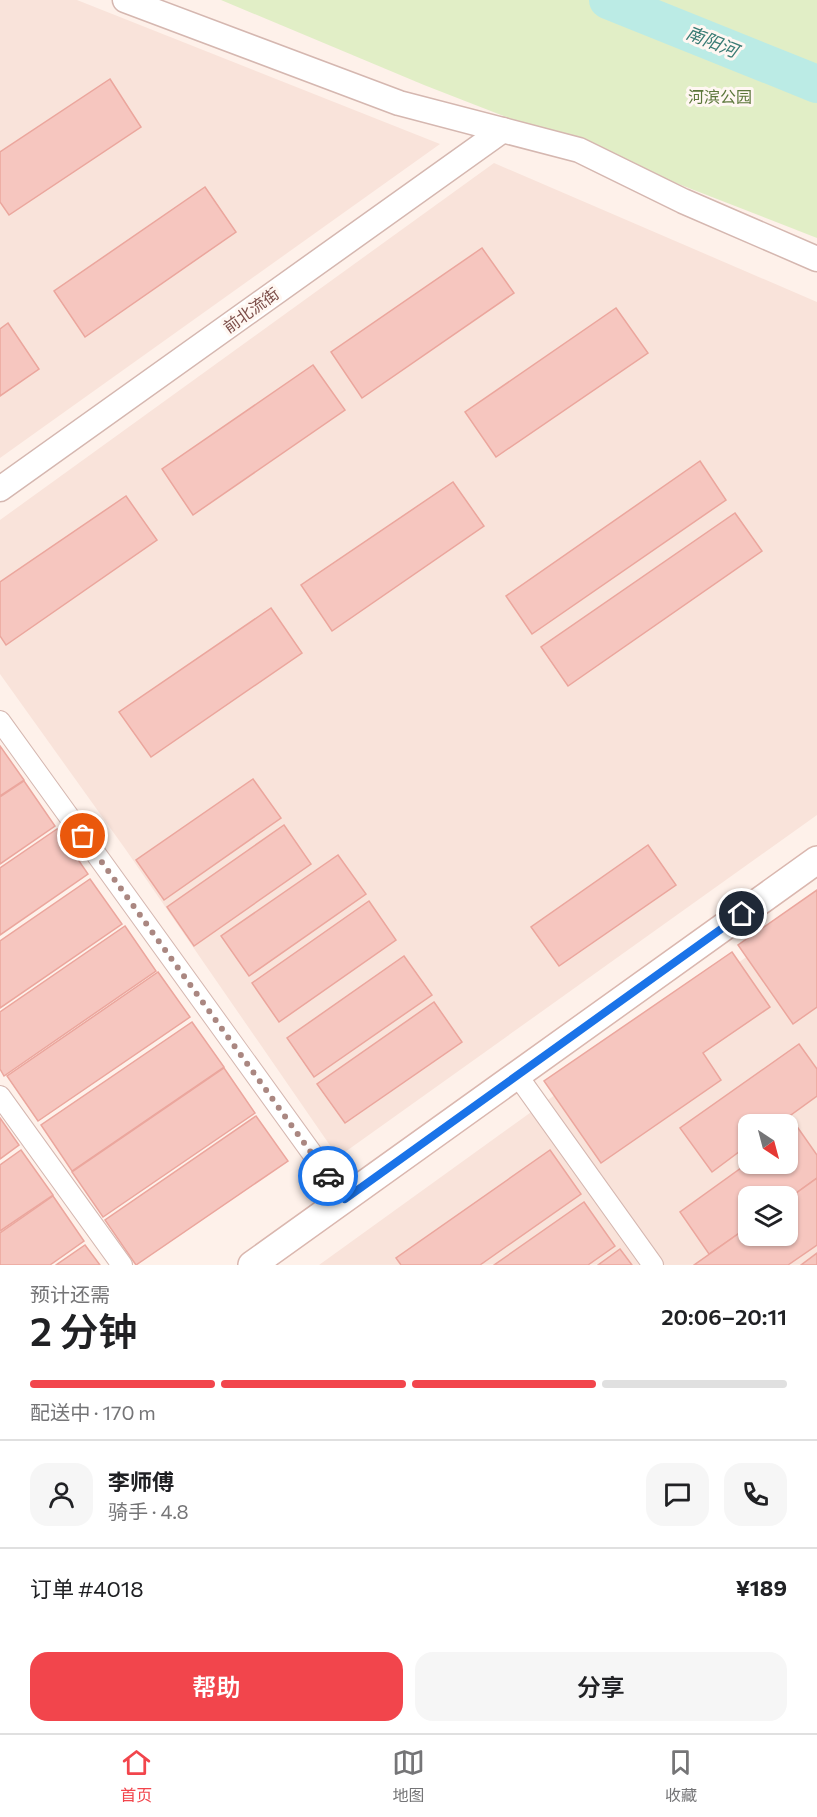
<!DOCTYPE html>
<html lang="zh">
<meta charset="utf-8">
<style>
:root{--surface:#fff;--page:#f6f6f6;--text:#202124;--muted:#757577;--line:#e0e0e0;--accent:#f2454c}
body{margin:0;font-family:Commissioner,"Noto Sans SC",sans-serif;background:var(--page);color:var(--text);height:100vh;display:flex;flex-direction:column;font-size:22px;white-space:nowrap}
*{box-sizing:border-box;margin:0}
p{font-size:20px;color:var(--muted)}
.icon{flex:none;width:33px;height:33px;fill:none;stroke:currentColor;stroke-width:2;stroke-linecap:round;stroke-linejoin:round}
.map{position:relative;height:1265px;overflow:hidden}
.side{display:flex;flex-direction:column;background:var(--surface);flex:1}
.side>*{flex:none}
.needle{width:39px;rotate:144deg}
.controls{position:absolute;left:738px;top:1114px;display:grid;gap:12px}
.controls a{display:grid;place-items:center;width:60px;height:60px;border-radius:12px;background:var(--surface);box-shadow:0 2px 4px #0004;font-size:30px}
.pin{position:absolute;display:grid;place-items:center;width:51px;height:51px;color:#fff;margin:-26px;border:3px solid #fff;border-radius:50%;box-shadow:0 2px 6px #0007}
.courier{position:absolute;display:grid;place-items:center;width:60px;height:60px;margin:-30px;border:4px solid #1a73e8;border-radius:50%;background:#fff;color:#222;box-shadow:0 2px 8px #0007}
.summary em{font-style:normal;font-weight:600}
.summary div{display:flex;flex-direction:column-reverse}
.summary{display:flex;align-items:center;justify-content:space-between;height:102px;padding:0 30px}
h1{font-size:39px;font-weight:600;line-height:45px}
.bar{display:grid;grid-template-columns:repeat(4,1fr);gap:9px 6px;align-content:center;height:72px;padding:0 30px}
.bar i{height:8px;border-radius:4px;background:var(--line)}
.bar .current{background:var(--accent)}
.bar p{grid-column:span 4}
.line{display:flex;align-items:center;gap:15px;padding:0 30px;border-top:2px solid var(--line)}
.line div{flex:1}
.round{display:grid;place-items:center;flex:none;width:63px;height:63px;border-radius:18px;background:var(--page)}
.cta{display:flex;gap:12px;margin-top:auto;padding:12px 30px}
.cta a{flex:1;height:69px;border-radius:18px;background:var(--accent);color:#fff;font-size:24px;font-weight:600;line-height:69px;text-align:center}
.cta a+a{background:var(--page);color:var(--text)}
.tab-bar{display:flex;justify-content:space-around;align-items:center;height:84px;border-top:2px solid var(--line);background:var(--surface);font-size:16px;color:var(--muted)}
.tab-bar a{display:grid;justify-items:center;gap:3px}
.tab-bar .current{color:var(--accent)}
.map>svg:first-child{display:block}
.residential{fill:#f9e3da;fill-rule:evenodd}
.green{fill:#e1eec6}
.lines{fill:none;stroke-linecap:round;stroke-linejoin:round}
.river{stroke:#bbebe5;stroke-width:38}
.building{fill:#f6c6bf;stroke:#eba69d;stroke-width:1.5}
.minor-casing{stroke:#d5b7b0;stroke-width:22}
.tertiary-casing{stroke:#d5b7b0;stroke-width:27}
.secondary-casing{stroke:#dab7af;stroke-width:30}
.minor{stroke:#fff;stroke-width:20}
.tertiary{stroke:#fff;stroke-width:24}
.secondary{stroke:#fff;stroke-width:27}
.done{stroke:#aa8781;stroke-width:6;stroke-dasharray:0 10.8}
.route{stroke:#1a73e8;stroke-width:8}
.labels{text-anchor:middle;stroke-width:6;stroke-linejoin:round;paint-order:stroke}
.park-label{font-size:16px;fill:#5c773b;stroke:#fff7f2}
.street-label{font-size:16px;fill:#7d4e49;stroke:#fff7f2}
.water-label{font-size:18px;font-style:italic;fill:#387b74;stroke:#fff7f2}
</style>
<div class="map">
<svg width="817" height="1265" viewBox="0 0 817 1265">
<rect width="100%" height="100%" fill="#fef1ea"/>
<!-- residential -->
<g class="residential">
<polygon points="0,0 77,0 440,144 0,458"/>
<polygon points="494,163 817,302 817,815 338,1157 126,850 0,674 0,520"/>
<path d="M817,906V1265H319ZM748,1125H788V1164H748ZM748,1197H788V1236H748Z"/>
</g>
<!-- green -->
<polygon class="green" points="221,0 817,0 817,238 424,85"/>
<g class="lines">
<!-- river -->
<polyline class="river" points="608,0 817,84"/>
</g>
<!-- building -->
<g class="building">
<polygon points="110,79 141,127 9,215 0,202 0,152"/>
<polygon points="205,187 236,232 85,337 54,291"/>
<polygon points="482,248 514,293 362,398 331,352"/>
<polygon points="616,308 648,353 496,457 465,412"/>
<polygon points="8,323 39,369 0,396 0,329"/>
<polygon points="313,365 345,410 193,515 162,469"/>
<polygon points="700,461 726,500 532,634 506,596"/>
<polygon points="453,482 484,526 332,631 301,585"/>
<polygon points="126,496 157,540 6,645 0,636 0,582"/>
<polygon points="735,513 762,551 568,686 541,647"/>
<polygon points="271,608 302,653 151,757 119,712"/>
<polygon points="0,746 24,780 0,796"/>
<polygon points="253,779 281,818 164,900 136,860"/>
<polygon points="24,781 55,826 0,864 0,797"/>
<polygon points="284,825 311,864 194,946 167,907"/>
<polygon points="57,829 88,874 0,935 0,868"/>
<polygon points="648,845 676,885 559,966 531,927"/>
<polygon points="338,855 366,894 249,976 221,936"/>
<polygon points="90,879 122,924 0,1008 0,941"/>
<polygon points="817,890 817,1007 793,1024 738,945"/>
<polygon points="369,901 396,940 279,1022 252,983"/>
<polygon points="125,926 156,971 4,1076 0,1069 0,1012"/>
<polygon points="732,952 770,1007 703,1053 721,1080 601,1163 544,1081"/>
<polygon points="404,956 432,995 314,1077 287,1038"/>
<polygon points="158,972 190,1017 38,1121 7,1076"/>
<polygon points="434,1002 462,1042 345,1123 317,1084"/>
<polygon points="192,1022 224,1067 72,1171 41,1125"/>
<polygon points="799,1044 817,1069 817,1096 777,1125 748,1125 748,1145 712,1172 680,1128"/>
<polygon points="224,1068 255,1113 103,1217 72,1172"/>
<polygon points="256,1116 288,1161 136,1265 105,1220"/>
<polygon points="0,1118 19,1145 0,1159"/>
<polygon points="798,1128 817,1155 817,1178 788,1199 788,1197 748,1197 748,1227 709,1254 680,1212 748,1163 788,1164 788,1135"/>
<polygon points="21,1150 53,1195 0,1231 0,1165"/>
<polygon points="550,1150 581,1194 480,1265 401,1265 396,1258"/>
<polygon points="817,1178 817,1245 788,1265 694,1265 748,1227 748,1236 788,1236 788,1199"/>
<polygon points="53,1196 84,1241 50,1265 0,1265 0,1233"/>
<polygon points="584,1202 615,1246 588,1265 494,1265"/>
<polygon points="85,1245 100,1265 56,1265"/>
<polygon points="620,1249 632,1265 598,1265"/>
<polygon points="817,1253 817,1265 801,1265"/>
</g>
<g class="lines">
<defs>
<g id="minor">
<polyline points="0,721 345,1199"/>
<polyline points="517,1075 653,1265"/>
<polyline points="0,1096 122,1265"/>
</g>
<g id="tertiary">
<polyline points="125,0 399,103 579,150 683,201 817,259"/>
<polyline points="0,489 503,130"/>
</g>
<polyline id="secondary" points="252,1265 817,860"/>
</defs>
<!-- minor casing -->
<use href="#minor" class="minor-casing"/>
<!-- tertiary casing -->
<use href="#tertiary" class="tertiary-casing"/>
<!-- secondary casing -->
<use href="#secondary" class="secondary-casing"/>
<!-- minor -->
<use href="#minor" class="minor"/>
<!-- tertiary -->
<use href="#tertiary" class="tertiary"/>
<!-- secondary -->
<use href="#secondary" class="secondary"/>
</g>
<g class="lines">
<!-- done -->
<polyline class="done" points="83,836 328,1176"/>
<!-- route -->
<polyline class="route" points="328,1176 345,1199 742,914"/>
</g>
<g class="labels">
<!-- park labels -->
<g class="park-label">
<text x="720" y="103">河滨公园</text>
</g>
<!-- street labels -->
<g class="street-label">
<text transform="translate(251 310) rotate(-36)" y="6">前北流街</text>
</g>
<!-- water labels -->
<g class="water-label">
<text transform="translate(712 42) rotate(22)" y="6">南阳河</text>
</g>
</g>
</svg>
<div class="controls">
<a><svg class="needle" viewBox="-14 -14 28 28"><path d="M0-13l5 13h-10z" fill="#e53935"/><path d="M0 13l5-13h-10z" fill="#757577"/></svg></a>
<a><svg class="icon" aria-label="layers" viewBox="0 0 24 24"><path d="M12 4l9 5-9 5-9-5zM3 14l9 5 9-5"/></svg></a>
</div>
<div class="pin" style="left:83px;top:836px;background:#ea580c"><svg class="icon" aria-label="bag" viewBox="0 0 24 24"><path d="M5 8h14l-1 12H6zM9 8a3 3 0 0 1 6 0"/></svg></div>
<div class="pin" style="left:742px;top:914px;background:#1f2937"><svg class="icon" aria-label="home" viewBox="0 0 24 24"><path d="M3 11l9-7 9 7M6 9v11h12V9"/></svg></div>
<div class="courier" style="left:328px;top:1176px"><svg class="icon" aria-label="car" viewBox="0 0 24 24"><path d="M5 17H2v-5l4-1 3-4h7l3 4 3 1v5h-3M9 17h6M6 11h13"/><circle cx="7" cy="17" r="2"/><circle cx="17" cy="17" r="2"/></svg></div>
</div>
<section class="side">
<div class="summary"><div><h1>2 分钟</h1><p>预计还需</p></div><em>20:06–20:11</em></div>
<div class="bar"><i class="current"></i><i class="current"></i><i class="current"></i><i></i><p>配送中 · 170 m</p></div>
<div class="line" style="height:108px"><a class="round"><svg class="icon" aria-label="person" viewBox="0 0 24 24"><circle cx="12" cy="8" r="4"/><path d="M4 21q1-7 8-7t8 7"/></svg></a><div><b>李师傅</b><p>骑手 · 4.8</p></div><a class="round"><svg class="icon" aria-label="chat" viewBox="0 0 24 24"><path d="M4 5h16v11H9l-5 4z"/></svg></a><a class="round"><svg class="icon" aria-label="phone" viewBox="0 0 24 24"><path d="M5 4h4l2 5-3 2q2 4 5 5l2-3 5 2v4C11 20 4 13 5 4z"/></svg></a></div>
<div class="line" style="height:78px"><div>订单 #4018</div><b>¥189</b></div>
<div class="cta"><a>帮助</a><a>分享</a></div>
</section>
<nav class="tab-bar">
<a class="current"><svg class="icon" aria-label="home" viewBox="0 0 24 24"><path d="M3 11l9-7 9 7M6 9v11h12V9"/></svg>首页</a>
<a><svg class="icon" aria-label="map" viewBox="0 0 24 24"><path d="M3 6l6-2 6 2 6-2v14l-6 2-6-2-6 2zM9 4v14M15 6v14"/></svg>地图</a>
<a><svg class="icon" aria-label="saved" viewBox="0 0 24 24"><path d="M7 4h10v16l-5-4-5 4z"/></svg>收藏</a>
</nav>
